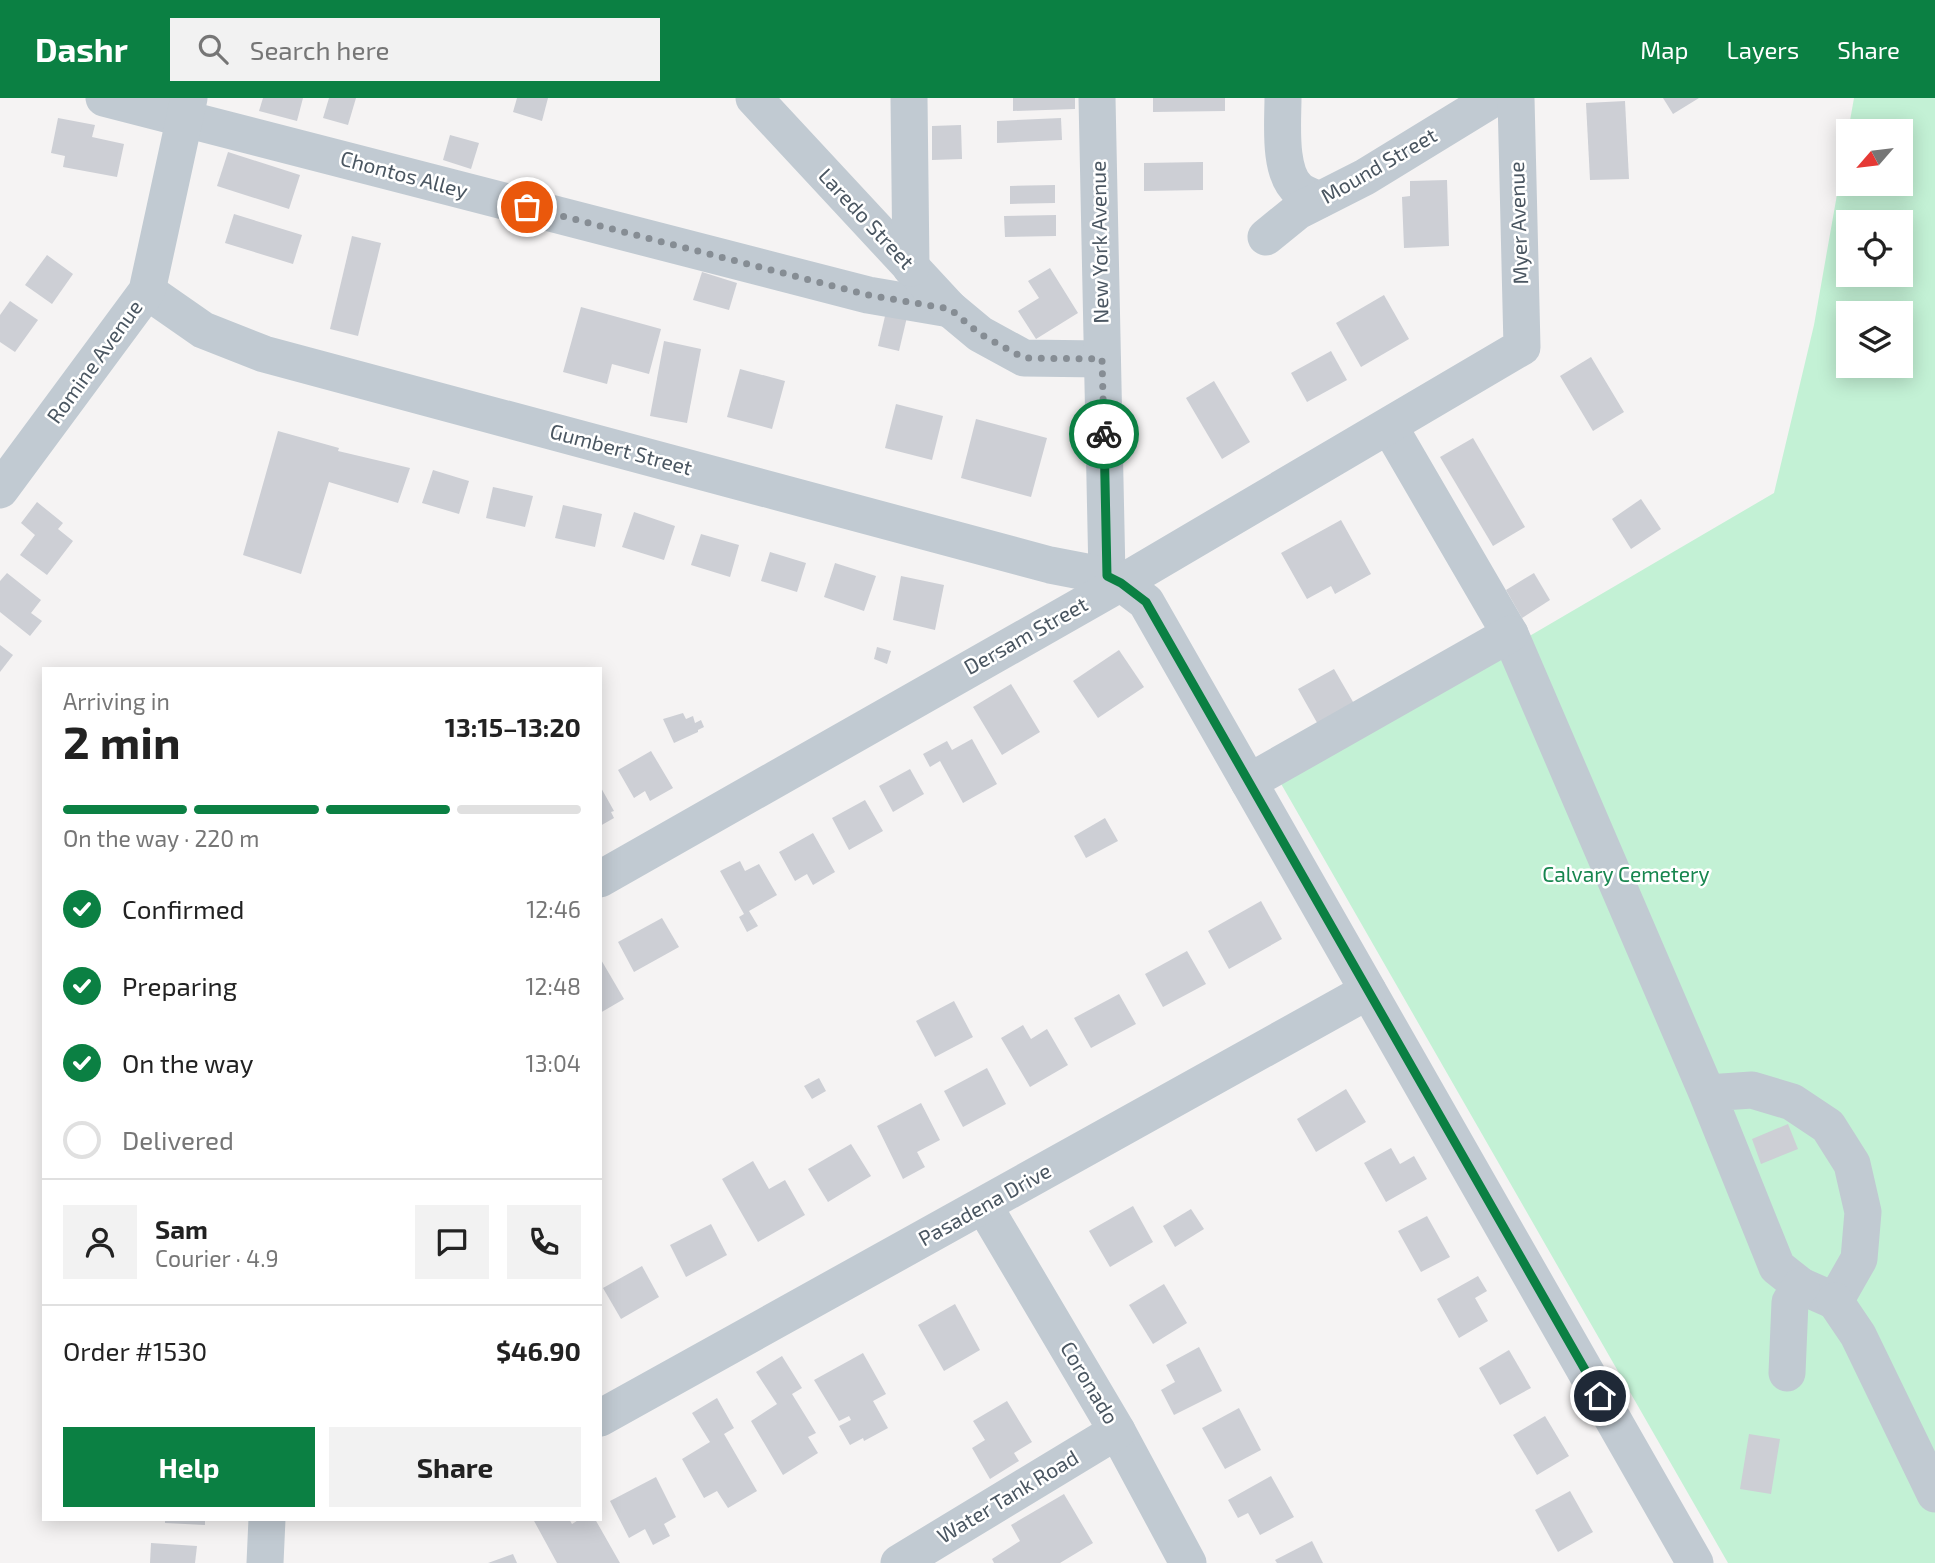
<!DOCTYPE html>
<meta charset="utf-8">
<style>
:root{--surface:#fff;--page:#f2f2f2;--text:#222;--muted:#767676;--line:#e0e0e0;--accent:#0b8043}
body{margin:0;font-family:"Exo 2",sans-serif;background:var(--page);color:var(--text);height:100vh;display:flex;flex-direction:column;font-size:26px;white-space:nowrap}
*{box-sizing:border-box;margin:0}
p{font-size:23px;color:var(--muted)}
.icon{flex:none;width:38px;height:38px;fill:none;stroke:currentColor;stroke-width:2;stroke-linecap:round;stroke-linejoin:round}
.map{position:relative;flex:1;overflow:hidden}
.side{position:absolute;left:42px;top:569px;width:560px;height:854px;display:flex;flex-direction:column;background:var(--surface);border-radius:0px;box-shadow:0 4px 18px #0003}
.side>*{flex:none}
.needle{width:46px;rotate:242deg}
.tools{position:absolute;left:1836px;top:21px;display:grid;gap:14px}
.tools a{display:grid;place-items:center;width:77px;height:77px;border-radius:0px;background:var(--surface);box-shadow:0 4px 18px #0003;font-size:35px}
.pin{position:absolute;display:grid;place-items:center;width:60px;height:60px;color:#fff;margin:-30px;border:4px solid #fff;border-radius:50%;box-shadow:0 2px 7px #0007}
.courier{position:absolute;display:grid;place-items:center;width:70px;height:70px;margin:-35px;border:5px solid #0b8043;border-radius:50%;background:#fff;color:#222;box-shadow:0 2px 9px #0007}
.overview em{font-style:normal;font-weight:700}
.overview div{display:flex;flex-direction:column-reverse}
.overview{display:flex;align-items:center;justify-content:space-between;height:119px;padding:0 21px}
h1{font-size:46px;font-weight:700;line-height:52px}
.bar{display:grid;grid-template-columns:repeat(4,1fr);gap:10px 7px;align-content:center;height:84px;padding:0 21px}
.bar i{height:9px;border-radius:5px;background:var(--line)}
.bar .on{background:var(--accent)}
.bar p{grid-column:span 4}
.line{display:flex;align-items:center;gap:18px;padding:0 21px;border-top:2px solid var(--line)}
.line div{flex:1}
.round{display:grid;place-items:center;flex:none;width:74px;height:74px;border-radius:0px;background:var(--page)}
ol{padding:0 21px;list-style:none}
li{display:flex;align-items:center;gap:21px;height:77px}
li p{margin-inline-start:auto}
li .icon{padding:7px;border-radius:50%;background:var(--accent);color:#fff;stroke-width:4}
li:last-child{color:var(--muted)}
li i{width:38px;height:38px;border:4px solid var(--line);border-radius:50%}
.button{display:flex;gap:14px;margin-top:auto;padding:14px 21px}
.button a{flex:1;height:80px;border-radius:0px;background:var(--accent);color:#fff;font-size:28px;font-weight:700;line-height:80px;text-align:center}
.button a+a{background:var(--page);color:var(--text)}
header{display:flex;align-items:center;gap:42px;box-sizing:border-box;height:98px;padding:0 35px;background:var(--accent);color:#fff}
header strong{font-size:33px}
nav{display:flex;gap:38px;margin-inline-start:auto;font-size:24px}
.search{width:490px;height:63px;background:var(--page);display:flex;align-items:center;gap:18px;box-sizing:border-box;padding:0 24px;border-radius:0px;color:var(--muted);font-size:26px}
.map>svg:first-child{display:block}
.green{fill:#c3f1d5;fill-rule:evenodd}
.building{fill:#cdcfd5}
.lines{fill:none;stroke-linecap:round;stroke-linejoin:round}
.minor{stroke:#c1cad2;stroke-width:37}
.done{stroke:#868d94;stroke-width:7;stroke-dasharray:0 12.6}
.route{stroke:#0b8043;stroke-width:9}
.labels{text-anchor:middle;stroke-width:5;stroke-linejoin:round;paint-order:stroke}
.street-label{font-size:21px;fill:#4a5661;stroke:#fff}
.park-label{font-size:21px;fill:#17864f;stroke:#fff}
</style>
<header>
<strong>Dashr</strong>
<div class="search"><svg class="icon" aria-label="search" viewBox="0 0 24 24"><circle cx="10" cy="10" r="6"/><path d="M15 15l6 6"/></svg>Search here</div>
<nav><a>Map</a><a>Layers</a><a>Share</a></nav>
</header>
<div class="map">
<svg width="1935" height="1465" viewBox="0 0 1935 1465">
<rect width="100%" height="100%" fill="#f5f3f3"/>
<!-- green -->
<path class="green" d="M1854,0H1935V1465H1728L1280,684L1774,395L1814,227ZM1848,33H1900V86H1848ZM1848,124H1900V177H1848ZM1848,215H1900V268H1848Z"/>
<!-- building -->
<g class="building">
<polygon points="263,0 303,0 297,23 259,13"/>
<polygon points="329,0 356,0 348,27 323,20"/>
<polygon points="517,0 548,0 542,23 513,14"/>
<polygon points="1013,0 1075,0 1075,11 1013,13"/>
<polygon points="1153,0 1225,0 1225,13 1153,14"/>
<polygon points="1663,0 1699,0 1673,16"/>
<polygon points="1625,3 1629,81 1590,82 1586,5"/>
<polygon points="58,20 95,27 92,39 124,46 117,79 63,69 65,58 51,55"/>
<polygon points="1061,20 1062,42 997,45 997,23"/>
<polygon points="961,27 962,61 932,62 932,28"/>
<polygon points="450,37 479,45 471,71 443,62"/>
<polygon points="228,54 300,77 289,111 217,88"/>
<polygon points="1203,64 1203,92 1144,93 1144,65"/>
<polygon points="1447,82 1449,148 1404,150 1402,99 1410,98 1410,83"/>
<polygon points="1055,87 1055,105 1010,106 1010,88"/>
<polygon points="234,116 302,137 293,166 225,145"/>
<polygon points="1056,117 1056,138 1005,139 1004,118"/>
<polygon points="352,138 381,145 358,238 330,231"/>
<polygon points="47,157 73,176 52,206 25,187"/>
<polygon points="1050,170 1078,215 1036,241 1018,213 1039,200 1028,183"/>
<polygon points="702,174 737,185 729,212 693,202"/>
<polygon points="1384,197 1409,241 1361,269 1336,225"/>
<polygon points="10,203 38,222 15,254 0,244 0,217"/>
<polygon points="581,209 661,231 649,276 612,266 607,286 563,274"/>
<polygon points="886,214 907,219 899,253 878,248"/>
<polygon points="664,243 701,251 687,325 650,318"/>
<polygon points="1331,253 1347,282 1307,304 1291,275"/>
<polygon points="1591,259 1624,314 1593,333 1560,278"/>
<polygon points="740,271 785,283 772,331 727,319"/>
<polygon points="1214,283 1250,344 1222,361 1186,300"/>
<polygon points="896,306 943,318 932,362 885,350"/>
<polygon points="976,321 1047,340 1031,399 961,380"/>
<polygon points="278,333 339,350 338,353 410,370 398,405 329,384 301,476 243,457"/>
<polygon points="1473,340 1525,429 1493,448 1440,359"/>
<polygon points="433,372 469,383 459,416 422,405"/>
<polygon points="493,389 533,398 525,429 486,420"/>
<polygon points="1641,401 1661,431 1631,451 1612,421"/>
<polygon points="37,404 63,425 58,431 73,443 47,477 20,457 35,437 21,425"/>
<polygon points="563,407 602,416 595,449 555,440"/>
<polygon points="634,414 675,428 664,462 622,449"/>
<polygon points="1341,422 1371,476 1335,496 1331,488 1307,501 1281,455"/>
<polygon points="701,436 739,447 730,479 691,467"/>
<polygon points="770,454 806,465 797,494 761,483"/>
<polygon points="835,465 876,478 864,513 824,499"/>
<polygon points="7,475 41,502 31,515 42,523 30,538 0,514 0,483"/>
<polygon points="1534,475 1550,502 1522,520 1506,492"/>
<polygon points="901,478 944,487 935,532 893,522"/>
<polygon points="0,547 13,557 0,574"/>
<polygon points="877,549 891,553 887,566 874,561"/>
<polygon points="1119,552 1144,589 1098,620 1073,583"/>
<polygon points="1334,571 1356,609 1320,630 1298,591"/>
<polygon points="1011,586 1040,634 1002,657 973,609"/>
<polygon points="683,615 686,621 693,618 695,625 701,622 704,629 698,632 698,634 674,645 663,621"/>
<polygon points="972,641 997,686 963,705 940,663 930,669 923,656 947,643 952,652"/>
<polygon points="651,653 673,690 650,703 645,693 634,700 618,672"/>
<polygon points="910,671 924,696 893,714 879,688"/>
<polygon points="600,688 614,713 611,714 614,720 600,728"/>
<polygon points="865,702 883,733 849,752 832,720"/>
<polygon points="1105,720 1118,743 1086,760 1074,738"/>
<polygon points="813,735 835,774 813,787 807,776 795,783 779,754"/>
<polygon points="740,763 745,773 759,766 777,797 749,813 758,828 747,834 739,819 744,816 720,773"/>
<polygon points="1261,803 1282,841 1229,871 1208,833"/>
<polygon points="662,820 679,849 634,874 618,844"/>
<polygon points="1187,853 1206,886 1163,909 1145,876"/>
<polygon points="600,860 624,901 600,915"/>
<polygon points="1119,896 1136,926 1091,950 1074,920"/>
<polygon points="954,903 973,939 935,959 916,923"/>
<polygon points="1023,927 1031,941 1047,931 1068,967 1030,989 1001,940"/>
<polygon points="987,970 1006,1006 963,1029 944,993"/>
<polygon points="819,980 826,993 812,1001 804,988"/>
<polygon points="1346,991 1366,1024 1316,1054 1297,1021"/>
<polygon points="921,1005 940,1042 917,1054 925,1069 903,1081 877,1028"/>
<polygon points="1788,1026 1798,1051 1761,1066 1752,1041"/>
<polygon points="851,1046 871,1078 828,1104 808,1071"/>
<polygon points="1391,1050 1400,1066 1414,1058 1427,1081 1386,1104 1364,1065"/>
<polygon points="753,1063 769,1091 785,1082 805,1117 758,1144 722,1081"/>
<polygon points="1133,1108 1153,1144 1110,1169 1089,1133"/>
<polygon points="1191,1111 1204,1131 1175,1149 1163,1128"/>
<polygon points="1427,1118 1450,1159 1421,1174 1398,1133"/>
<polygon points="711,1126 727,1157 686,1179 670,1147"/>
<polygon points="642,1168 659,1199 621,1221 603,1190"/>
<polygon points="1478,1178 1487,1193 1475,1200 1488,1223 1459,1240 1437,1201"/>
<polygon points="1164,1186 1187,1225 1153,1246 1129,1207"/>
<polygon points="955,1206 980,1252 944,1273 918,1227"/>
<polygon points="1199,1249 1222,1293 1174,1317 1161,1292 1175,1284 1166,1267"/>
<polygon points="1509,1252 1531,1290 1500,1307 1479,1270"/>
<polygon points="863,1255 886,1296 873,1303 888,1330 864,1343 863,1340 850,1347 839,1328 851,1322 849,1318 839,1323 814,1282"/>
<polygon points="782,1258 802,1290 792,1296 816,1335 808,1339 818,1355 783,1377 751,1323 777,1306 756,1274"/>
<polygon points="717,1300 734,1330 724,1336 757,1393 728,1410 717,1393 704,1400 682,1361 710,1344 692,1315"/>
<polygon points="1007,1303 1032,1344 1014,1355 1019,1363 990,1381 972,1350 985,1342 973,1323"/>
<polygon points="1239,1310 1261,1352 1225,1371 1202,1330"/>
<polygon points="1545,1318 1569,1358 1537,1377 1513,1337"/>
<polygon points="1749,1336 1780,1341 1771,1396 1740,1391"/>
<polygon points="1271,1378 1294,1419 1260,1437 1248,1415 1238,1420 1228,1402"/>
<polygon points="656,1379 676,1419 664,1426 670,1438 653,1447 645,1431 629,1440 610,1403"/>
<polygon points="1570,1393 1593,1434 1558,1454 1535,1412"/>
<polygon points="1064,1396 1093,1445 1060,1465 994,1465 992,1461 1020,1443 1011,1427"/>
<polygon points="165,1421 205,1421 205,1427 165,1425"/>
<polygon points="533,1421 569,1421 572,1426 580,1421 595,1421 620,1465 557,1465"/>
<polygon points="1312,1443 1323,1465 1277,1465 1275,1462"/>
<polygon points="151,1445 197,1448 195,1465 150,1465"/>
<polygon points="513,1456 517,1465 488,1465"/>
</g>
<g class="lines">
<!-- minor -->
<g class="minor">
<polyline points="104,0 868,197 950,211"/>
<polyline points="754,0 950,211 980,236 1024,260 1102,261"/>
<polyline points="909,0 911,170"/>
<polyline points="1097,0 1107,478"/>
<path d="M1283,0C1283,24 1278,75 1299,92C1304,96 1313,99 1319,102"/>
<polyline points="1266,139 1298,113 1365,79 1494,0"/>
<polyline points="147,193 203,232 264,256 1050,467 1107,478 1121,485 1146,504 1695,1465"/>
<polyline points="1389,328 1510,536 1707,995 1777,1169 1801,1188 1835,1203 1859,1161 1863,1114 1852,1066 1828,1028 1792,1004 1752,992 1707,995"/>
<polyline points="0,392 147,193 189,0"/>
<polyline points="1249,684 1510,536"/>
<polyline points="600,781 1121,485 1522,249 1516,0"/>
<polyline points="984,1108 1117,1333 1188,1465"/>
<polyline points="1835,1203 1858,1237 1935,1396"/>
<polyline points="1787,1275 1790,1204 1801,1188"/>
<polyline points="600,1320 1368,893"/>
<polyline points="265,1465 267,1421"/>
<polyline points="899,1465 1117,1333"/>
</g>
</g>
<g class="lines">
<!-- done -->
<polyline class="done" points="527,109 868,197 950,211 980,236 1024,260 1102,261 1104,336"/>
<!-- route -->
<polyline class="route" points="1104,336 1107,478 1121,485 1146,504 1600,1298"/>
</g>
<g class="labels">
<!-- street labels -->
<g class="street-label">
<text transform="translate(1379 68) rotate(-30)" y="7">Mound Street</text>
<text transform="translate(404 77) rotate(15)" y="7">Chontos Alley</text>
<text transform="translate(866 121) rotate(47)" y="7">Laredo Street</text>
<text transform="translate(1519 125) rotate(-92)" y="7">Myer Avenue</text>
<text transform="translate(1100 144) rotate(-91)" y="7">New York Avenue</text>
<text transform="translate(95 264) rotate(-54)" y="7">Romine Avenue</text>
<text transform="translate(621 352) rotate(15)" y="7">Gumbert Street</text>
<text transform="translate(1026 538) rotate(-29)" y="7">Dersam Street</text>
<text transform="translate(985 1107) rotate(-29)" y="7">Pasadena Drive</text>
<text transform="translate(1089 1285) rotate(59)" y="7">Coronado</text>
<text transform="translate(1008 1399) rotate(-31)" y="7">Water Tank Road</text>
</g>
<!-- park labels -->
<g class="park-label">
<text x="1626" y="784">Calvary Cemetery</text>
</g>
</g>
</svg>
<div class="tools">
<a><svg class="needle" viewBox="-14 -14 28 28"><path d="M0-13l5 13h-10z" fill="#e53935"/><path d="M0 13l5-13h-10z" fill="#767676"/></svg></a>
<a><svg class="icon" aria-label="locate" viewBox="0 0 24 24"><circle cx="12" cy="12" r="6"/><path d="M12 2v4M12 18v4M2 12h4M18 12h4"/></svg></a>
<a><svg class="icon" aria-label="layers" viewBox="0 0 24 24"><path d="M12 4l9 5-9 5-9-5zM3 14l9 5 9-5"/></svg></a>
</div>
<div class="pin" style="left:527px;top:109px;background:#ea580c"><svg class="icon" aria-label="bag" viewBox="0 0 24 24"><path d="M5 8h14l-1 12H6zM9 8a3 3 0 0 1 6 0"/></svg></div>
<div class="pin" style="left:1600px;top:1298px;background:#1f2937"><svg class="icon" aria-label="home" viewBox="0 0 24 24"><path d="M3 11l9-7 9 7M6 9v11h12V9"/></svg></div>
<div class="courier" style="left:1104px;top:336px"><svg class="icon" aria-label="bike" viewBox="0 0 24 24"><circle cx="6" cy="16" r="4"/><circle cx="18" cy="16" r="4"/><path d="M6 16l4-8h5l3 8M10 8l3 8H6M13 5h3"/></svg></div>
<section class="side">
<div class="overview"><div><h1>2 min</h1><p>Arriving in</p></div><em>13:15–13:20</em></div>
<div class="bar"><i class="on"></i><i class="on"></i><i class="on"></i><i></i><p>On the way · 220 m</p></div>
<ol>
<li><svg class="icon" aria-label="check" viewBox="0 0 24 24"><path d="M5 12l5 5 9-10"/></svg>Confirmed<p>12:46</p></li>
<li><svg class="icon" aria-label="check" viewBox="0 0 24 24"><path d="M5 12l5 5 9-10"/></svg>Preparing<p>12:48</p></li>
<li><svg class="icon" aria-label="check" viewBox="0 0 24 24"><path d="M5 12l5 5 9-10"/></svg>On the way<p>13:04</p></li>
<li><i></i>Delivered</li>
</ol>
<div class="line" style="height:126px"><a class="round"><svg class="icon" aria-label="person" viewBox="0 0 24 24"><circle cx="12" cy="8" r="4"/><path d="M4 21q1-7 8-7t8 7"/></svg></a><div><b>Sam</b><p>Courier · 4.9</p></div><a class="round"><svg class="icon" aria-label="chat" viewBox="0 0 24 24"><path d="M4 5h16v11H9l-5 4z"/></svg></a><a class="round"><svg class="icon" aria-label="phone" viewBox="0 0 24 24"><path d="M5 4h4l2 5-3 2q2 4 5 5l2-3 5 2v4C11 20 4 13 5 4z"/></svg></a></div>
<div class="line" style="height:91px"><div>Order #1530</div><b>$46.90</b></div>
<div class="button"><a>Help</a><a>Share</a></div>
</section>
</div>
